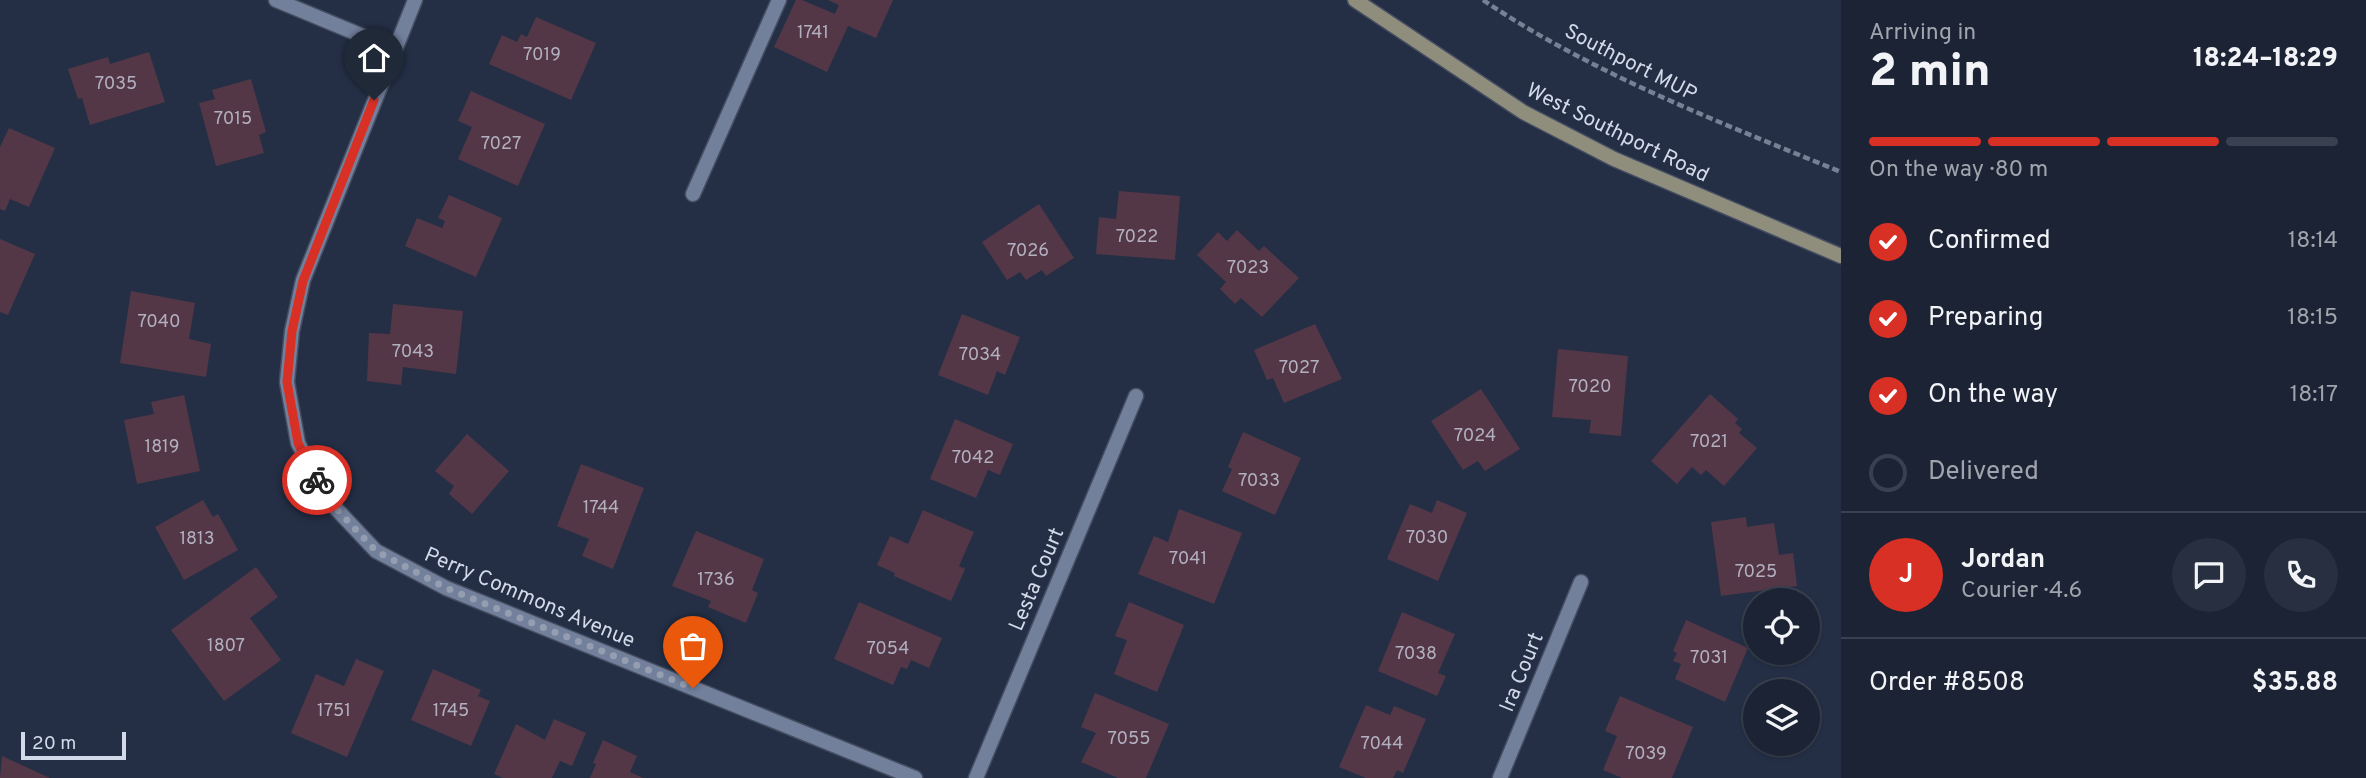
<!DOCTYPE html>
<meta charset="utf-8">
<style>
:root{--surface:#1b2334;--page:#282f40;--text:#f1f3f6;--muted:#a0a4ac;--line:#39404f;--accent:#d93025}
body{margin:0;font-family:Overpass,sans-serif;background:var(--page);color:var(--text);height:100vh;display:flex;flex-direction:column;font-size:26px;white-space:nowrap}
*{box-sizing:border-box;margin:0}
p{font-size:23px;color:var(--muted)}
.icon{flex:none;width:38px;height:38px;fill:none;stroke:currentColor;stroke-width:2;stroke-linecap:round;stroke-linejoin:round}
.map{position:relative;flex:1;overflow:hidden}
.drawer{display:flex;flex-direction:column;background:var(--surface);width:525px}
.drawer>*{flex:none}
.buttons{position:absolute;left:1743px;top:588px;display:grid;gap:14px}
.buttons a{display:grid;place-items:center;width:77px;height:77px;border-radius:50%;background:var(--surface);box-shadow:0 2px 5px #0004,0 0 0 2px var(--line);font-size:35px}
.scale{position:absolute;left:21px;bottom:18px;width:105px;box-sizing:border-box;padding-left:7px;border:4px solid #d2d9e9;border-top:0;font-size:19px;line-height:24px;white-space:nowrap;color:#d2d9e9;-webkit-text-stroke:5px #242f46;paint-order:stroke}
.pin{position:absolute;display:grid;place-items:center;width:60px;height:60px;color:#fff;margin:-72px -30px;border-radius:50% 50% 50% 0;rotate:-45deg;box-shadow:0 0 7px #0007}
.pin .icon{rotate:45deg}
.courier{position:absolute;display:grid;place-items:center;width:70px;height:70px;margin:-35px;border:5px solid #d93025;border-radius:50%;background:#fff;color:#222;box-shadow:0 2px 9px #0007}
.head em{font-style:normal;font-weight:800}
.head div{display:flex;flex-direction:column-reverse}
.head{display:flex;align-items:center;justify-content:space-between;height:119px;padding:0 28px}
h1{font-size:46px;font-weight:800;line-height:52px}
.bar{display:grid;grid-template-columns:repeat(4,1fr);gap:10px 7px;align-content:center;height:84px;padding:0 28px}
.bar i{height:9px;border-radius:5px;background:var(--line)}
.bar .selected{background:var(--accent)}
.bar p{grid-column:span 4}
.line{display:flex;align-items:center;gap:18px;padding:0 28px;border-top:2px solid var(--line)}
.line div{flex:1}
.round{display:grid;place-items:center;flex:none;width:74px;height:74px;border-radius:37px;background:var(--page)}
ol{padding:0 28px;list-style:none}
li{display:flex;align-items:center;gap:21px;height:77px}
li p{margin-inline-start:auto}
li .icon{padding:7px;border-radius:50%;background:var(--accent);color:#fff;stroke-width:4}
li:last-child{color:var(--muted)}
li i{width:38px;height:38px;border:4px solid var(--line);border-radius:50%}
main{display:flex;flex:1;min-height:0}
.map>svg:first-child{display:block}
.building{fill:#533746}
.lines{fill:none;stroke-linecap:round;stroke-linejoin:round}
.service-casing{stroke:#444d61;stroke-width:17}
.minor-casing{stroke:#444d61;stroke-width:17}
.secondary-casing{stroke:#444d61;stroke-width:17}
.path{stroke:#778094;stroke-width:4.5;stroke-dasharray:7 3.5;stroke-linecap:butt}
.service{stroke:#73809c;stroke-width:14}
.minor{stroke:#73809c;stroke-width:14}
.secondary{stroke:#8f8e7d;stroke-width:14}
.done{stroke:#959eb0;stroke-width:7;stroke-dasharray:0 12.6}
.route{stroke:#d93025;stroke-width:9}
.labels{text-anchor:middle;stroke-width:5;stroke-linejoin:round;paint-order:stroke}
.number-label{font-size:18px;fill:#b2b0c0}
.street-label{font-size:21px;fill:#d2d9e9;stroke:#242f46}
</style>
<main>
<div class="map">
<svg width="1841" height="778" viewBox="0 0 1841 778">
<rect width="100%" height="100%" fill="#242f46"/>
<!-- building -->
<g class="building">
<polygon points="796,0 802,0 835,14 839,5 828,0 893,0 876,38 848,26 827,72 774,47"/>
<polygon points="536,17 596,43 571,100 489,64 502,35 517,42 521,34 527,37"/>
<polygon points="149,52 165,102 90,125 82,98 78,99 68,69 108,57 110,64"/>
<polygon points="251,79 266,132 259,135 264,153 216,166 199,103 215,99 212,90"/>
<polygon points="471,91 545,124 518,186 458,159 472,127 458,121"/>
<polygon points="9,128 55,148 29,207 10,199 5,211 0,209 0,147"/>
<polygon points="1119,191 1180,196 1175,260 1096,254 1099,217 1116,219"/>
<polygon points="449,195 502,218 476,277 405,246 417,218 442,228 445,221 438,218"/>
<polygon points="1039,204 1074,258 1046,276 1042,270 1026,280 1020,272 1007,280 982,242"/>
<polygon points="1237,230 1259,251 1264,246 1299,278 1262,317 1241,298 1235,304 1220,289 1226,282 1197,255 1218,232 1227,241"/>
<polygon points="0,239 35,254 8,315 0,312"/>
<polygon points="131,291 195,303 189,339 211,344 206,377 120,363"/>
<polygon points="393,304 463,311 456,374 403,367 401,385 367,381 369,333 390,334"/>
<polygon points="962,314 1020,337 1005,375 997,371 988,395 938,375"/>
<polygon points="1315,324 1342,379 1284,403 1273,378 1267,380 1254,350"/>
<polygon points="1558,349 1628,356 1621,436 1589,433 1591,420 1552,417"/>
<polygon points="1481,389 1520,449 1485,471 1478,461 1463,470 1431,421"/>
<polygon points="1710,394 1738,419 1735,423 1742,429 1739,433 1757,448 1724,486 1706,470 1701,475 1692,467 1677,484 1651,461"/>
<polygon points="184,395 200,471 137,484 124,420 154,414 151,402"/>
<polygon points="955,419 1013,444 1000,475 988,470 976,498 930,479"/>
<polygon points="1243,432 1301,458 1275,515 1222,491 1232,469 1228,467"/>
<polygon points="467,434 509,471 472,514 449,494 454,486 435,471"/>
<polygon points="581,464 644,488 613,569 582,556 589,539 557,526"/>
<polygon points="203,500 213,517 218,514 238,550 184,580 155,527"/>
<polygon points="1437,500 1467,513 1438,581 1387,559 1410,504 1432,513"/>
<polygon points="1179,509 1242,533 1214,604 1138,574 1154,536 1168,542"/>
<polygon points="923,510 974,532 959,566 965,569 951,601 894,576 895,573 877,565 890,536 908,544"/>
<polygon points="1746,517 1747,527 1774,523 1779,555 1793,553 1797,586 1721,596 1711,522"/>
<polygon points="696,531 764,559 752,590 758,593 746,623 708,607 711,601 672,586"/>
<polygon points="256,567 278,597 250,618 281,660 224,701 171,630"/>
<polygon points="859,602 942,638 929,668 911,660 907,669 901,667 893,685 834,659"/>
<polygon points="1129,602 1184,625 1157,692 1114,674 1127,640 1115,636"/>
<polygon points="1402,612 1455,634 1438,673 1446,676 1437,696 1378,671"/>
<polygon points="1686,620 1748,648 1725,702 1675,679 1681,664 1673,661 1677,653 1673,651"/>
<polygon points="356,659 384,671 347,757 291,733 316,674 344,686"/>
<polygon points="433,669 481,690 478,696 490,701 471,746 411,720"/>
<polygon points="1095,693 1169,724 1146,778 1118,778 1081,762 1096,733 1081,727"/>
<polygon points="1620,696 1693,727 1672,778 1622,778 1603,770 1617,736 1605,731"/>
<polygon points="1366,705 1390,715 1394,706 1426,719 1403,773 1397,770 1393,778 1366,778 1339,767"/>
<polygon points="554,719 586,733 572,766 560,761 552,778 503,778 494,774 516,724 545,740"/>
<polygon points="603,740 637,756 630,772 643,778 590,778 596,764 593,763"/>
<polygon points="2,756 50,778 0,778"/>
</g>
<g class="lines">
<defs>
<polyline id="service" points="693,194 779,0"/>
<g id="minor">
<polyline points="276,0 394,49"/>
<polyline points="415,0 303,280 292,331 287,382 298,443 326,498 376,551 446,588 915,778"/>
<polyline points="976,778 1136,396"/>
<polyline points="1500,778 1581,582"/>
</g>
<polyline id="secondary" points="1355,0 1523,112 1614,159 1841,256"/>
</defs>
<!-- service casing -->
<use href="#service" class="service-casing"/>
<!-- minor casing -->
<use href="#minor" class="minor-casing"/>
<!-- secondary casing -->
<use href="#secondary" class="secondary-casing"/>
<!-- path -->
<path class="path" d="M1483,0C1593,74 1719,122 1841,172"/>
<!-- service -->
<use href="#service" class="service"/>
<!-- minor -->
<use href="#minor" class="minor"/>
<!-- secondary -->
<use href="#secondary" class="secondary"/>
</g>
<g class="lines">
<!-- done -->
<polyline class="done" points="317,480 326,498 376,551 446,588 693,688"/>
<!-- route -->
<polyline class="route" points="317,480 298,443 287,382 292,331 303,281 374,100"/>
</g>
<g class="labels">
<!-- number labels -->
<g class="number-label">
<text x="813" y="38">1741</text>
<text x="542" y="60">7019</text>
<text x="116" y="89">7035</text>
<text x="233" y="124">7015</text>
<text x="501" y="149">7027</text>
<text x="1137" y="242">7022</text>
<text x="1028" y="256">7026</text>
<text x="1248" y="273">7023</text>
<text x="159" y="327">7040</text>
<text x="413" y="357">7043</text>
<text x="980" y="360">7034</text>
<text x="1299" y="373">7027</text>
<text x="1590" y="392">7020</text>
<text x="1475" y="441">7024</text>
<text x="1709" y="447">7021</text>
<text x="162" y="452">1819</text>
<text x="973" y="463">7042</text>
<text x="1259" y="486">7033</text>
<text x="601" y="513">1744</text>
<text x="1427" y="543">7030</text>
<text x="197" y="544">1813</text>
<text x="1188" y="564">7041</text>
<text x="1756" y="577">7025</text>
<text x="716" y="585">1736</text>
<text x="226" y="651">1807</text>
<text x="888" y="654">7054</text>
<text x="1416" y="659">7038</text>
<text x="1709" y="663">7031</text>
<text x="334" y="716">1751</text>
<text x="451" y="716">1745</text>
<text x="1129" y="744">7055</text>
<text x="1382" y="749">7044</text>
<text x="1646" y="759">7039</text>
</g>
<!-- street labels -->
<g class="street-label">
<text transform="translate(1631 62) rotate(27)" y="7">Southport MUP</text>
<text transform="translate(1618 132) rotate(26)" y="7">West Southport Road</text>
<text transform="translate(1036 579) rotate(-67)" y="7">Lesta Court</text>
<text transform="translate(530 597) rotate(23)" y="7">Perry Commons Avenue</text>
<text transform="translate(1521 672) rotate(-68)" y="7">Ira Court</text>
</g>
</g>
</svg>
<div class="buttons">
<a><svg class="icon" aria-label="locate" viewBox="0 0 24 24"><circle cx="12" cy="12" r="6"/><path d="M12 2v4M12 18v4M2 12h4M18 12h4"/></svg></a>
<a><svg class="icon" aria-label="layers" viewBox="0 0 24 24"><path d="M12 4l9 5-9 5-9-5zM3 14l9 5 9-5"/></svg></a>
</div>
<div class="scale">20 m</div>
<div class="pin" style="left:693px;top:688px;background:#ea580c"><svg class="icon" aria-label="bag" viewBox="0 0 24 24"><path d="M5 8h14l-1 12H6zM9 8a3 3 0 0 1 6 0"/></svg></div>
<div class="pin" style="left:374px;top:100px;background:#1f2937"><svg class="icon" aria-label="home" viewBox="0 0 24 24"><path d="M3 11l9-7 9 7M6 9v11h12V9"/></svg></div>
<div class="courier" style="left:317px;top:480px"><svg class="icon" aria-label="bike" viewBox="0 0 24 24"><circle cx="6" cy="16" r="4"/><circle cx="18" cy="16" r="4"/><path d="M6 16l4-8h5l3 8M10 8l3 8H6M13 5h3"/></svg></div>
</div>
<section class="drawer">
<div class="head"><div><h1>2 min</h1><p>Arriving in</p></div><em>18:24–18:29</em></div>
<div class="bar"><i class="selected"></i><i class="selected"></i><i class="selected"></i><i></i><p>On the way · 80 m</p></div>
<ol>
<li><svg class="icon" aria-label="check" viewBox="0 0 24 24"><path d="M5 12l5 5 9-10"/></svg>Confirmed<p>18:14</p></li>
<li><svg class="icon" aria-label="check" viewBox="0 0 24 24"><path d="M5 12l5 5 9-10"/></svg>Preparing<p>18:15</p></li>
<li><svg class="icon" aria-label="check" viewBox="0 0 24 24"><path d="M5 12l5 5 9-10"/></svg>On the way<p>18:17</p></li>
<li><i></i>Delivered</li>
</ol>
<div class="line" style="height:126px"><b class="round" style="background:var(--accent);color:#fff">J</b><div><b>Jordan</b><p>Courier · 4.6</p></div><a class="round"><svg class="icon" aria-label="chat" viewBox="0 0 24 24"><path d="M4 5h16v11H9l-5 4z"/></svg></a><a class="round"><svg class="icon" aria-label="phone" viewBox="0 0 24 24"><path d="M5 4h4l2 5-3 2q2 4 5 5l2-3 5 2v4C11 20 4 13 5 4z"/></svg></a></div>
<div class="line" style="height:91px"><div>Order #8508</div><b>$35.88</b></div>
</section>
</main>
